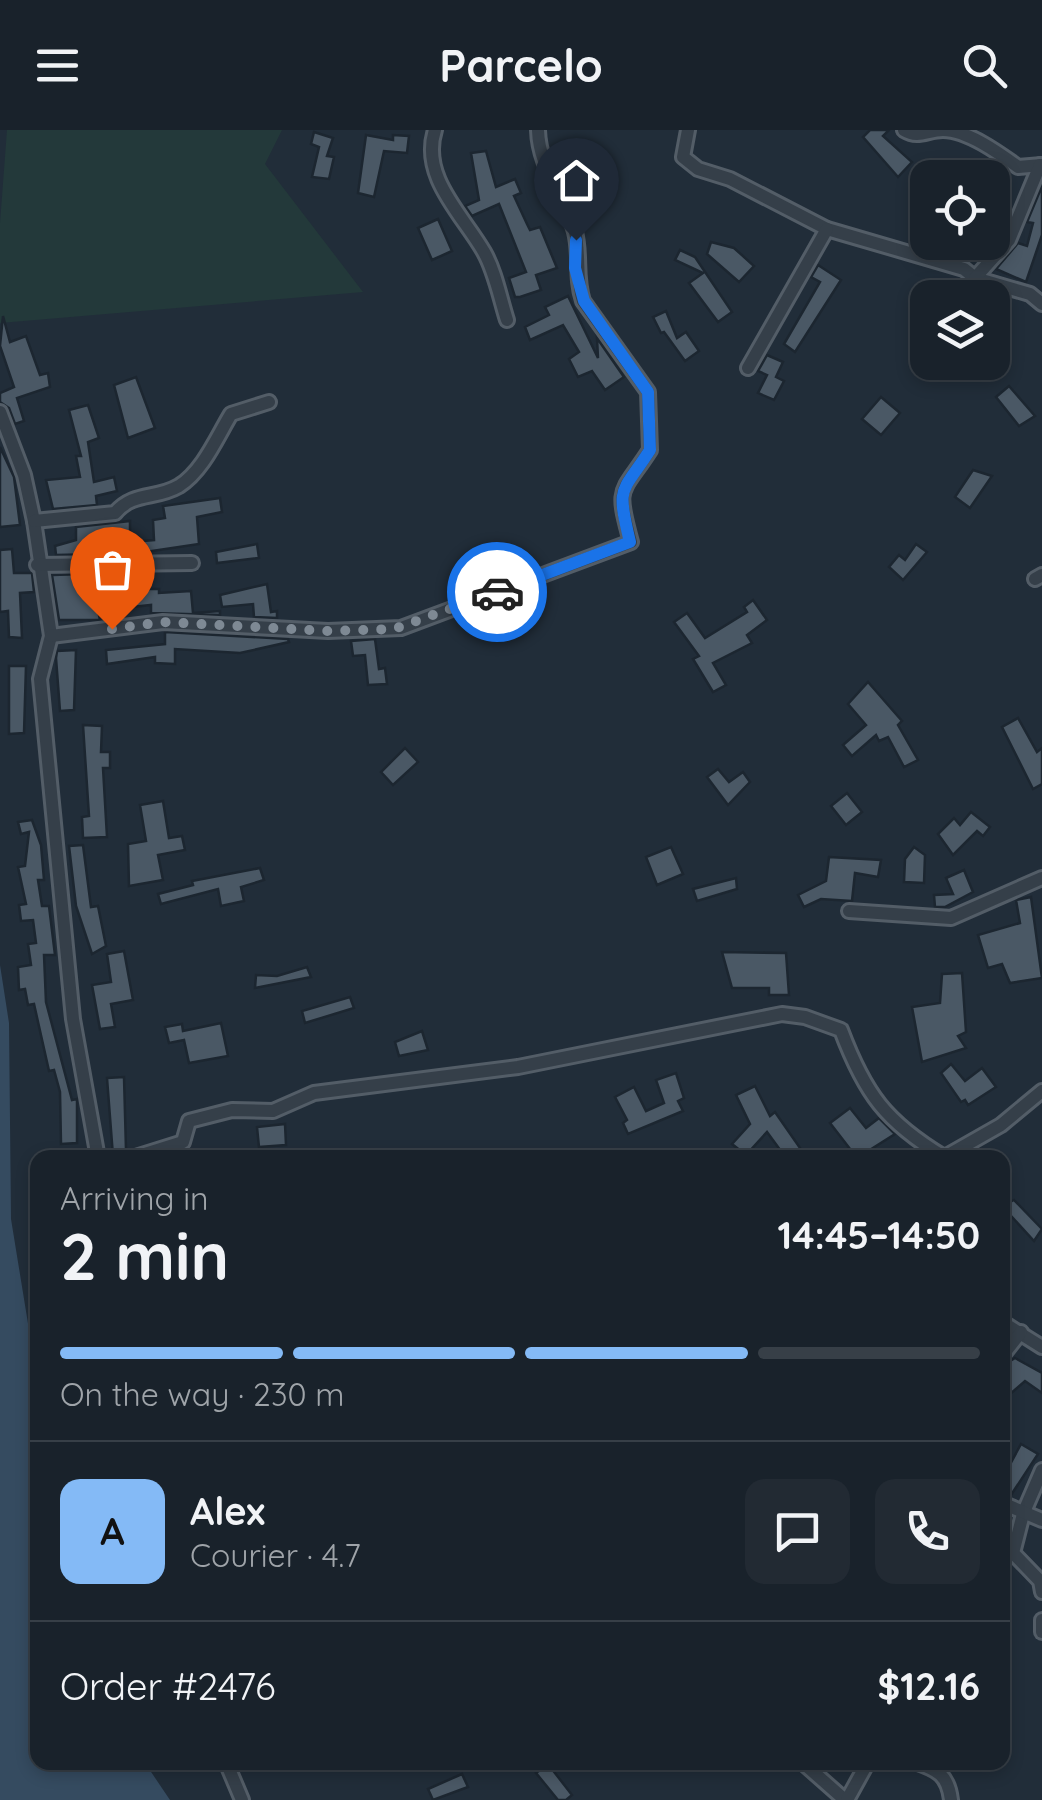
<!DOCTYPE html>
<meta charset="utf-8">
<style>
:root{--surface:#19222b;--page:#222a33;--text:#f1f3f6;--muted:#9fa4a9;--line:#373f47;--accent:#84baf6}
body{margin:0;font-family:Quicksand,sans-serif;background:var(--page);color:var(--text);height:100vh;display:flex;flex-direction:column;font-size:38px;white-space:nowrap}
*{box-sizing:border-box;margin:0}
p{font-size:32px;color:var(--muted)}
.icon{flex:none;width:55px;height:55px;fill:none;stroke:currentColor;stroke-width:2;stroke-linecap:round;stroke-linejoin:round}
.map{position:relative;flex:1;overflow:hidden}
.details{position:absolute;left:30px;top:1020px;width:980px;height:620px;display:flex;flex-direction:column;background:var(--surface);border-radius:20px;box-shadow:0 5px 15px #0003,0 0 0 2px var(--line)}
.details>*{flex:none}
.controls{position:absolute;left:910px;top:30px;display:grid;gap:20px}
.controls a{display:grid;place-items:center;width:100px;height:100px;border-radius:20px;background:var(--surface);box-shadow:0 5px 15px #0003,0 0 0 2px var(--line);font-size:50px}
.pin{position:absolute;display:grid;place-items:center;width:85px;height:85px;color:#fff;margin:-102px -42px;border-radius:50% 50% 50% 0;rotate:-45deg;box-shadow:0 0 10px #0007}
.pin .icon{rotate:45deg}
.courier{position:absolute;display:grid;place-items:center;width:100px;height:100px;margin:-50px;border:8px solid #1a73e8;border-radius:50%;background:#fff;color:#222;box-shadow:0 2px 12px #0007}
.overview em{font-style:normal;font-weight:700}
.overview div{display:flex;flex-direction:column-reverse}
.overview{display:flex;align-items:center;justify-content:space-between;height:170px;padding:0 30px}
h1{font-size:65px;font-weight:700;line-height:75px}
.bar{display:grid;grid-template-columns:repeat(4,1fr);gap:15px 10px;align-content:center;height:120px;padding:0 30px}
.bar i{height:12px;border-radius:8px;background:var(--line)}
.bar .selected{background:var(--accent)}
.bar p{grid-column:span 4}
.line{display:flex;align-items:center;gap:25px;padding:0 30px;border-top:2px solid var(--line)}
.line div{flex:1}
.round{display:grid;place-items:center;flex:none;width:105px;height:105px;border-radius:20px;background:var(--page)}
header{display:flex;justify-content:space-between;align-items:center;height:130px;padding:0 30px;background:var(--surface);font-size:45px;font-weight:700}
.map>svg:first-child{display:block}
.green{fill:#23393a}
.water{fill:#354b60}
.building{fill:#4a5865;stroke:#1c2630;stroke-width:2.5}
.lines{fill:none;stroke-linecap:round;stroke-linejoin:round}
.minor-casing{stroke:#535d67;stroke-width:18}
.minor{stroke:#353f49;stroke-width:12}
.done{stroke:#7e8994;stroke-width:10;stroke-dasharray:0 18}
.route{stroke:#1a73e8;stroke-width:12}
</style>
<header><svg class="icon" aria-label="menu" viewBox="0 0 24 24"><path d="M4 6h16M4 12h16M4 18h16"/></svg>Parcelo<svg class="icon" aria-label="search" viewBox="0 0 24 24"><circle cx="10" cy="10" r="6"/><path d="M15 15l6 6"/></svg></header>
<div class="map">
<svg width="1042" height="1670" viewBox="0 0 1042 1670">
<rect width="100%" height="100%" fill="#212d39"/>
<!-- green -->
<polygon class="green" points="7,0 282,0 265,34 363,162 0,193 0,93"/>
<!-- water -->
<polygon class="water" points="0,835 9,893 11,1089 38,1255 38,1632 145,1633 170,1670 0,1670"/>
<!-- building -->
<g class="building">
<polygon points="870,0 889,0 883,6 912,32 898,47 863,7"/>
<polygon points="314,2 333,8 327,26 334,27 329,49 312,47 319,17 311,14"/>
<polygon points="366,5 393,10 393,5 409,6 407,23 384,21 374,67 358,63"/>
<polygon points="486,21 496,57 515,49 521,63 514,66 527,94 530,100 540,97 557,138 536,145 541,160 520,167 515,167 509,148 526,142 499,74 472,86 465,76 479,70 471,23"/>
<polygon points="1042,56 1042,105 1026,152 996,139 1018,113 1027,116 1033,93 1027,92"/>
<polygon points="438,89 452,121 432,130 418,98"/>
<polygon points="711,112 734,118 754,136 739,152 707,124"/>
<polygon points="680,120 695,127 732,182 718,192 689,153 703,143 675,130"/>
<polygon points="818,135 841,150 795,222 784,214 820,152 811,147"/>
<polygon points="568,166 598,228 597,208 624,247 605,260 592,241 578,247 569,229 579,222 563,195 530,210 525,197 549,185 545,177"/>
<polygon points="666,181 677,208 686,202 699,221 685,231 664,202 661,203 653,187"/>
<polygon points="3,186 10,212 26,206 40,245 48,243 50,257 17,268 24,291 15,294 9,278 0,272 0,263 14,257 0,216"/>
<polygon points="767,225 783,232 776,247 784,251 774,270 758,263 767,245 758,241"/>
<polygon points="136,247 155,298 128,308 114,255"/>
<polygon points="1009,256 1035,286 1019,296 996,267"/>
<polygon points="881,267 900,283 881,305 862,289"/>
<polygon points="88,275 99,308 88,312 94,352 114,347 117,361 96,366 97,375 53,379 46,350 80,347 76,326 81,326 69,280"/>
<polygon points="0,317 14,347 20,395 0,397"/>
<polygon points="973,340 992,346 970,378 955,367"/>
<polygon points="220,368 222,382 197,387 199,414 132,424 130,412 154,410 153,390 165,388 163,376"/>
<polygon points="130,391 130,406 100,406 101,424 56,425 55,416 76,410 76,397"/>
<polygon points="257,414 259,428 217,433 216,422"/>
<polygon points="916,414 927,422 903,450 889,437 899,425 905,430"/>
<polygon points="12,419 14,443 32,443 34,462 20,463 22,508 9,507 8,481 0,482 0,420"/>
<polygon points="85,444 87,468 95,466 100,490 59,490 52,445"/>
<polygon points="148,454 148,459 159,459 159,463 191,461 193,483 220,481 220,485 151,483 151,475 132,477 129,456"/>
<polygon points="267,454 271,482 277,481 277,488 254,487 253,474 222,477 220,465"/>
<polygon points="753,470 767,490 747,505 752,513 713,533 726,555 713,562 693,529 699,526 674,492 687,483 705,508 747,482 744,477"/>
<polygon points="165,502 288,509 289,512 240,523 175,519 175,534 155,533 155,527 107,534 106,520 165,514"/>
<polygon points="375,509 379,539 385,538 387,554 368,555 365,525 353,526 351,511"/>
<polygon points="76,520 74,580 60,581 56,528 57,521"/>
<polygon points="9,536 26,536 24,603 9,604"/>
<polygon points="868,552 902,591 898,595 918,630 904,637 888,607 879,611 876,605 852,626 843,615 866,595 848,574"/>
<polygon points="1018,588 1037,622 1042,618 1042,654 1033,659 1002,597"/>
<polygon points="83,595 102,596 101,622 110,622 110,638 103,638 107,707 83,708 82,687 89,686"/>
<polygon points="405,618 418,632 393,655 381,642"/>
<polygon points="718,639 729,652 743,642 750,652 728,675 707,647"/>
<polygon points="847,663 862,682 846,695 831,676"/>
<polygon points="163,671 169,708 182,706 185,720 158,725 163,750 129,756 128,714 146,711 140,675"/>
<polygon points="971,682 990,697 983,706 977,701 953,725 938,704 954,688 960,695"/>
<polygon points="32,690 41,715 44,750 38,750 42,776 49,776 55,825 44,825 46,872 72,970 77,969 77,1013 61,1014 60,962 54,940 49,941 34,874 28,875 25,859 19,860 18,837 31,835 28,814 36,813 33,790 21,791 19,775 26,774 18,737 25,736 29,702 21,704 18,692"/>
<polygon points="83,715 91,777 98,776 106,816 92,824 76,776 69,716"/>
<polygon points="671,717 683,744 657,755 646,727"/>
<polygon points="914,717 925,725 924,753 904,752 905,729"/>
<polygon points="829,727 881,730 878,747 855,743 852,771 821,769 804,777 798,765 826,751"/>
<polygon points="260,738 264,750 241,757 244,771 221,776 218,759 161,774 158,764 193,755 192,751"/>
<polygon points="964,740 973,762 945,777 935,777 934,765 953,764 946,748"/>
<polygon points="736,748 737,759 697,771 693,759"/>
<polygon points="1031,767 1042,848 1010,853 1002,834 988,838 978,805 1020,793 1016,770"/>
<polygon points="124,821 133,870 111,874 115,897 100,899 92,855 111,852 107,824"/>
<polygon points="722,822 786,823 789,865 769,865 769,858 732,858"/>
<polygon points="307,837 311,847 255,858 256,845 277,846"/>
<polygon points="962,843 966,902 958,906 966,918 922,932 912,877 940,873 942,844"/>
<polygon points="350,867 354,878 305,893 302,881"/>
<polygon points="221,893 228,926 189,933 184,910 169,913 165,897 182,894 183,901"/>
<polygon points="422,901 428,920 399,926 395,912"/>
<polygon points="951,934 965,951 982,938 996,957 968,975 965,970 961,972 941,943"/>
<polygon points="676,943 684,968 678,971 683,981 628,1004 623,993 627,990 615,967 634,957 646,981 664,973 656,950"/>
<polygon points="124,947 126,1020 113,1026 107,948"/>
<polygon points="755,956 770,986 775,982 807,1028 786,1028 767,1002 746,1025 732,1014 750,994 736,965"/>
<polygon points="850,978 866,998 879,988 895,1004 857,1028 830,993"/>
<polygon points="285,994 286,1015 259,1017 257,997"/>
<polygon points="1014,1070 1042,1099 1034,1111 1002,1076"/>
<polygon points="1015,1228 1042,1243 1042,1263 1025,1251 1009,1265 1002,1260 1002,1236"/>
<polygon points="1021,1314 1038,1324 1011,1365 1002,1360 1002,1335 1008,1338"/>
<polygon points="548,1634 572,1665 566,1670 558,1670 536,1643"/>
<polygon points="462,1644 468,1657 433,1670 428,1659"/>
</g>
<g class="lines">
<defs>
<g id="minor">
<path d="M435,0C420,47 463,85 484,122C495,141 500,168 507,190"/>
<polyline points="688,0 683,27 698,39 730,49 827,99 964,139 975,148 1030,164 1042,174"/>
<path d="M904,0C919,9 927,0 943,0C967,0 999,23 1018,37L1042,35"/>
<polyline points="975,148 1009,110 1040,35"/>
<polyline points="748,238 827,99"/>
<polyline points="0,282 24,345 34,391 51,506 40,549 73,889 98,1028"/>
<path d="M34,391L115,383C134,361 155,370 179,356C203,341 217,307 231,284L269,272"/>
<polyline points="37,435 192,433"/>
<polyline points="1035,449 1042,445"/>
<path d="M51,506L163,492L328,501L401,498L631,412C615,354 621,365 650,320L648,262L583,171C575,147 581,125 575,102C565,65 539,39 538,0"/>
<polyline points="849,781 951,788 1042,748"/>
<path d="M132,1028L183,1012L189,991L232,980L273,981L314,963L518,937L782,884L805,887L841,900C865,964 886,992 944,1027"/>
<polyline points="943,1028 1001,995 1042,961"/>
<polyline points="1002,1192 1042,1217"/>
<polyline points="1002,1226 1021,1202"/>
<polyline points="1042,1340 1023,1384 1013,1423 1040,1451 1042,1462"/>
<polyline points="1002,1373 1042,1390"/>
<polyline points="1042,1490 1042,1502"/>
<polyline points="226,1632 242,1670"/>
<polyline points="802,1632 845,1670"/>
<path d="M915,1632C938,1640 948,1645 951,1670"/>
<polyline points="847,1670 868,1632"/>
</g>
</defs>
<!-- minor casing -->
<use href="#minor" class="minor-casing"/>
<!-- minor -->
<use href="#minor" class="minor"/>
</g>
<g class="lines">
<!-- done -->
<polyline class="done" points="112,499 163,492 328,501 394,499 497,462"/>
<!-- route -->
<path class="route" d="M497,462L630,412C616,354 621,365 650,320L648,262L584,171L575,138L576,110"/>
</g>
</svg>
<div class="controls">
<a><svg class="icon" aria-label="locate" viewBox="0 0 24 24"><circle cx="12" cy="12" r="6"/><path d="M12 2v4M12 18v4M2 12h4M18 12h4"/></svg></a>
<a><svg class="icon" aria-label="layers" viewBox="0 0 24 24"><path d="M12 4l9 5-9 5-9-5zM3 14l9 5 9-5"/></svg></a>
</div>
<div class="pin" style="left:112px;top:499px;background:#ea580c"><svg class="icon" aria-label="bag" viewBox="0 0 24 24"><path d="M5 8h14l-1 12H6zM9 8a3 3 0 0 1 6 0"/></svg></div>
<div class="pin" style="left:576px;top:110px;background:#1f2937"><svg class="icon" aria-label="home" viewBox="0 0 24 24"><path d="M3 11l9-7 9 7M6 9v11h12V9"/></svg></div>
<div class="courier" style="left:497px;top:462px"><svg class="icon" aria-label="car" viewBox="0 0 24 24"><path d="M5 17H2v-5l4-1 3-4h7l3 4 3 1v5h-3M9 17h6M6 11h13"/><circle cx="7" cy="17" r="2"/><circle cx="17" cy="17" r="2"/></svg></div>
<section class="details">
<div class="overview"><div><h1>2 min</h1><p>Arriving in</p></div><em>14:45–14:50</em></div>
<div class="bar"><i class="selected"></i><i class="selected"></i><i class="selected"></i><i></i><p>On the way · 230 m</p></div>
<div class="line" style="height:180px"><b class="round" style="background:var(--accent);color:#111">A</b><div><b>Alex</b><p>Courier · 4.7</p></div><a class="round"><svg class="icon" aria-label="chat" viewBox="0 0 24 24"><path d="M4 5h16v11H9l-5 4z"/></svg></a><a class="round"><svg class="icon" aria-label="phone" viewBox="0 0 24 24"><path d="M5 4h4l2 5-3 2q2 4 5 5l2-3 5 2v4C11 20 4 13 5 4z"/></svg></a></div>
<div class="line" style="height:130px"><div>Order #2476</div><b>$12.16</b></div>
</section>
</div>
